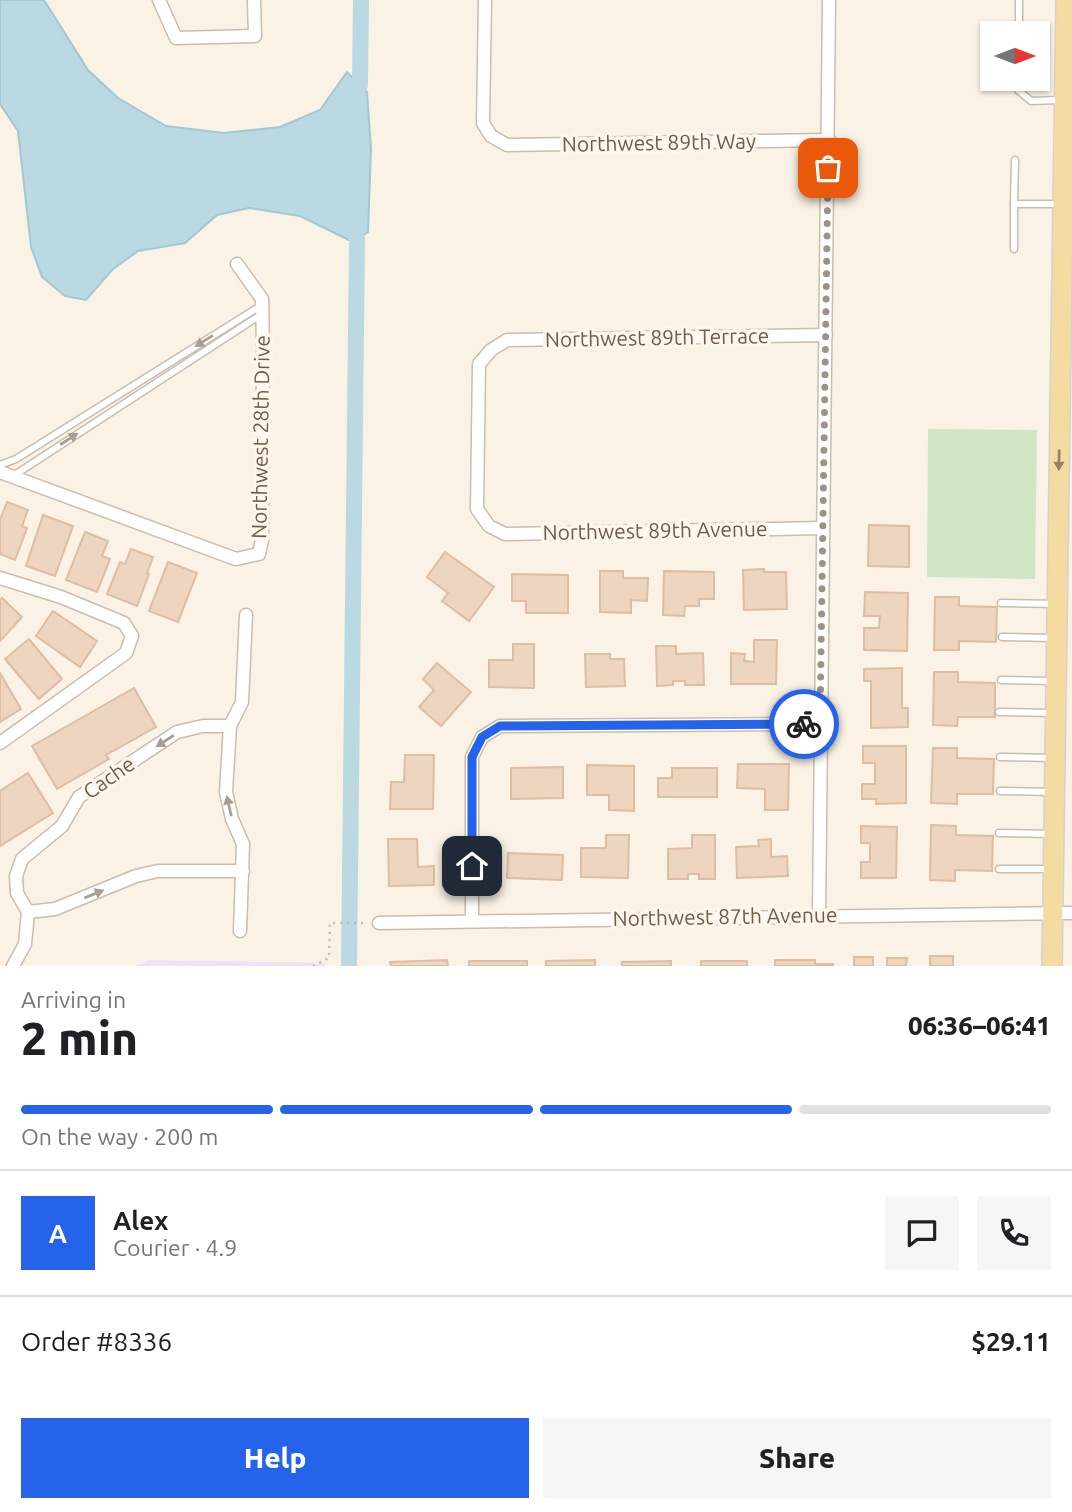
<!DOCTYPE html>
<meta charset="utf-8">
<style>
:root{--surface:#fff;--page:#f6f6f6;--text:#202124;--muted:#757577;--line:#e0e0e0;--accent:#2563eb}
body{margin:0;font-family:Ubuntu,sans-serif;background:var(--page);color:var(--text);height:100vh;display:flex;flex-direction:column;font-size:26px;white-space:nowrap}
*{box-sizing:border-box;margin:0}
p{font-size:23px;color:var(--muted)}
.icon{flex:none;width:38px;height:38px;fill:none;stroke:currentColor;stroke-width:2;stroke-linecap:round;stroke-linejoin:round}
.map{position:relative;height:966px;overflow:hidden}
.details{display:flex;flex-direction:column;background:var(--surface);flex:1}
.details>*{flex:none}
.needle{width:46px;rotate:90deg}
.fabs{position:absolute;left:980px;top:21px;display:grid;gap:14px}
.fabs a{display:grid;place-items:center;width:70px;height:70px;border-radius:0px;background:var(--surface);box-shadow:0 2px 5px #0004;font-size:35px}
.pin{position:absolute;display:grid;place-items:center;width:60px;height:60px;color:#fff;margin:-30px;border-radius:14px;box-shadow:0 4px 10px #0006}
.courier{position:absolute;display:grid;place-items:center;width:70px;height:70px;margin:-35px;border:5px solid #2563eb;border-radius:50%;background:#fff;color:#222;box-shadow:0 2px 9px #0007}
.overview em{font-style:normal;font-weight:800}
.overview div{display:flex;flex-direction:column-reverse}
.overview{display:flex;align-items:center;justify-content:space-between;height:119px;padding:0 21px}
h1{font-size:46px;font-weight:800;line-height:52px}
.bar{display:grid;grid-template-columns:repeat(4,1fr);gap:10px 7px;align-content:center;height:84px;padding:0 21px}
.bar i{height:9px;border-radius:5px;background:var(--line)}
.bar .active{background:var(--accent)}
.bar p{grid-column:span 4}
.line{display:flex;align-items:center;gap:18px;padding:0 21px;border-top:2px solid var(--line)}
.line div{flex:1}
.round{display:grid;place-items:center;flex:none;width:74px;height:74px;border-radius:0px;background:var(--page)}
.cta{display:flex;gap:14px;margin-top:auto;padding:14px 21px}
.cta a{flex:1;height:80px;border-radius:0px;background:var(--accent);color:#fff;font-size:28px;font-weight:800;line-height:80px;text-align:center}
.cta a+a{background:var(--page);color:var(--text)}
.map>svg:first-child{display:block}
.education{fill:#f0e1f6}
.green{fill:#d0e6c4}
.water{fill:#bbd9e2;stroke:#a2c8d3;stroke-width:2}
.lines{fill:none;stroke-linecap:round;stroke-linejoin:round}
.canal{stroke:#bbd9e2;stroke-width:16}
.building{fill:#edd5bf;stroke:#debda0;stroke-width:2}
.service-casing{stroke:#cbbcac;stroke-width:9}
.minor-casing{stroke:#cbbcac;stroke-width:15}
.primary-casing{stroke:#d7d1cd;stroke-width:22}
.path{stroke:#d2b8a2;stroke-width:2.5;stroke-dasharray:2 5;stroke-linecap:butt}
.service{stroke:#fff;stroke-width:6}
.minor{stroke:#fff;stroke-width:12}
.primary{stroke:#f4dba2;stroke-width:19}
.oneway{fill:#aa9d94}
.oneway2{fill:#988266}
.done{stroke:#a19182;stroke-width:7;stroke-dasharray:0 12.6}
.route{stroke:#2563eb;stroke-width:9}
.labels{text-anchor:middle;stroke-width:7;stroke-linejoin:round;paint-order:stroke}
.street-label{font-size:21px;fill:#715c4c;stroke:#fdf7eb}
</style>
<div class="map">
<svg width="1072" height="966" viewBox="0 0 1072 966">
<rect width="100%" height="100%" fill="#faf3e5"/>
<!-- education -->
<polygon class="education" points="148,960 326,963 326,966 135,966"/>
<!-- green -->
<polygon class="green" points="928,429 1037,430 1035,579 927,577"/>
<!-- water -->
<polygon class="water" points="0,0 44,0 88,70 118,98 166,126 224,133 280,127 320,110 347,72 367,92 371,149 368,232 353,242 300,216 249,208 217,215 185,243 138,251 113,269 86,300 65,296 42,277 31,247 18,131 0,104"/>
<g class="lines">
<!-- canal -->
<g class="canal">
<polyline points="360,85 361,0"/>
<polyline points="349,966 357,239"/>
</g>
</g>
<!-- building -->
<g class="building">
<polygon points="7,502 28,510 22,526 27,528 15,560 0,554 0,520"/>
<polygon points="43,515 73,526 55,576 26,566"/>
<polygon points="869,525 909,526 909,567 868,566"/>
<polygon points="85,532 108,541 102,556 110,559 97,592 66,580"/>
<polygon points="131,549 153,557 147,573 149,574 137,606 107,594 120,562 125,564"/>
<polygon points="445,552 494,587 469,621 442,601 448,593 427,577"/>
<polygon points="168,562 197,573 178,622 149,611"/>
<polygon points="764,569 764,572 786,572 787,609 744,610 743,570"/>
<polygon points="600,571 623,571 623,578 648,578 647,601 631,600 631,613 600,612"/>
<polygon points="664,571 714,572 714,599 699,599 699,606 685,606 684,616 663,615"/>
<polygon points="512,574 568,575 568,613 526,613 526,601 512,601"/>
<polygon points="865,592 908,593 907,651 864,650 864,628 879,628 880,616 864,616"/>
<polygon points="935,597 959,597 959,606 997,607 996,642 959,641 959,650 934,650"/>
<polygon points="2,598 22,617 0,641 0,600"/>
<polygon points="53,611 97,641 80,667 36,636"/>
<polygon points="29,639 62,679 39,699 5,659"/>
<polygon points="754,640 777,640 776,684 731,684 731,653 745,654 744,661 754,662"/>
<polygon points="513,644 534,644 534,688 489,687 489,660 513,660"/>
<polygon points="656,646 676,646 676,654 703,653 704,685 685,685 685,681 673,681 673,685 657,686"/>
<polygon points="585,654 610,654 610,659 624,659 625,686 586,687"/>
<polygon points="437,663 471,692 441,726 419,707 434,690 423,679"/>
<polygon points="902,668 902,708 908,708 908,727 871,728 871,681 864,681 864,669"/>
<polygon points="934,672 958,672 958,682 995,683 995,717 958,717 957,726 933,725"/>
<polygon points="0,673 21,709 0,722"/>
<polygon points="134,688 156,727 106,755 109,759 57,789 32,746"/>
<polygon points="863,746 906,746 906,803 876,804 876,799 862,799 862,784 875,784 875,763 863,763"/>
<polygon points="933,748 957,748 957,758 994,759 993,794 957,794 957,804 931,803"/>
<polygon points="405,755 434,755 433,809 390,809 391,782 404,782"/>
<polygon points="738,764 789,764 788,810 765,810 765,789 737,788"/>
<polygon points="587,765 634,766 634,811 609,810 609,795 587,795"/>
<polygon points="563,767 563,798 511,799 511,768"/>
<polygon points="672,768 717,768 717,797 658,797 658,778 672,778"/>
<polygon points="28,773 53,813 0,846 0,791"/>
<polygon points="931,825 956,826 956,835 993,836 992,871 955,870 955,881 930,880"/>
<polygon points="861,826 897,827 896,878 861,878 861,862 870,862 870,843 861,843"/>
<polygon points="606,835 629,835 628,878 581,877 581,848 606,848"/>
<polygon points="692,835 715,835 715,879 699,879 699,874 688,874 688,879 668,879 668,849 692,848"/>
<polygon points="388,839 417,839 418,867 434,866 434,885 389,886"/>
<polygon points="771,839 771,857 787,856 788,876 737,878 736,847 759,846 758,840"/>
<polygon points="508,853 563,855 562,880 507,878"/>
<rect x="930" y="956" width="23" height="10"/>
<rect x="854" y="957" width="19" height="9"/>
<polygon points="887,958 907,958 906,966 887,966"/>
<polygon points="447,960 448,966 391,966 390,962"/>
<polygon points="595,960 595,966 546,966 546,961"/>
<polygon points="775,960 815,960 815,964 833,964 833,966 775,966"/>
<rect x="469" y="961" width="58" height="5"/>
<polygon points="671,961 671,966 622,966 622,962"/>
<rect x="701" y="961" width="46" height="5"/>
</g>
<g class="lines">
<defs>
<g id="service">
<polyline points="1019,33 1019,0"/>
<polyline points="1018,79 1018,90 1031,101 1060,100"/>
<polyline points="1014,204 1015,160"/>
<polyline points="1014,249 1014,204 1061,204"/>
<polyline points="0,465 16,459 262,305"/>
<polyline points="13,476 262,314"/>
<polyline points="1001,603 1055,604"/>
<polyline points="1002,637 1055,638"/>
<polyline points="1001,680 1054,681"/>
<polyline points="999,712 1054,713"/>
<polyline points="1000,757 1053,758"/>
<polyline points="1000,791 1053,792"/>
<polyline points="999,833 1052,834"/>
<polyline points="999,869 1052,869"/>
</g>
<g id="minor">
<polyline points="159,0 176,38 255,36 254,0"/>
<polyline points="485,0 483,123 491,136 507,145 829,140"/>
<polyline points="0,472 236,559 259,554 262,540 263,346 262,299 237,264"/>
<polyline points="822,528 505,534 489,526 477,509 479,364 491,350 507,340 826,335"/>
<polyline points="0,578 61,597 124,623 132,636 126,653 0,743"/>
<polyline points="28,912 55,909 136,876 158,871 243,871"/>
<polyline points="819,916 829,0"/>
<polyline points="472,920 472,757 482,737 500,726 820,724"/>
<polyline points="379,923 1072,913"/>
<polyline points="240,931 243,844 232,819 226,792 230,726 242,702 246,615"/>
<polyline points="13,966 25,944 28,912 17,893 16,876 22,859 62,826 79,797 177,732 203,726 230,726"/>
</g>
<polyline id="primary" points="1052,966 1066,0"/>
</defs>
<!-- service casing -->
<use href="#service" class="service-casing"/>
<!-- minor casing -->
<use href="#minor" class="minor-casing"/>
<!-- primary casing -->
<use href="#primary" class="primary-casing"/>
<!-- path -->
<polyline class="path" points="313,966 329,958 330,923 365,923"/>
<!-- service -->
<use href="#service" class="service"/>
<!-- minor -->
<use href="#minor" class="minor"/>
<!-- primary -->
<use href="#primary" class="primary"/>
</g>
<!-- one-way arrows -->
<defs><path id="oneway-solid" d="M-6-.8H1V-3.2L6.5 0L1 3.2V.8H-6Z" transform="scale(1.75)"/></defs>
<g class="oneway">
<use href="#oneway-solid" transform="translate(204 341) rotate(148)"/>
<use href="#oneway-solid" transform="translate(69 439) rotate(-33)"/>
<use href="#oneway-solid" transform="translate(165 741) rotate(147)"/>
<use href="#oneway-solid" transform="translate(229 806) rotate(-103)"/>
<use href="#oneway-solid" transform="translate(94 894) rotate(-22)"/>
</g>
<use class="oneway2" href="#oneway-solid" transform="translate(1059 460) rotate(91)"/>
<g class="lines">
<!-- done -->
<polyline class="done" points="804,724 820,724 828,168"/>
<!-- route -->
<polyline class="route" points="472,866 472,757 482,737 500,726 804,724"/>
</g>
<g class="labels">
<!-- street labels -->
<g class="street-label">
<text transform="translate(659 143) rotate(-1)" y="7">Northwest 89th Way</text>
<text transform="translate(657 338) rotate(-1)" y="7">Northwest 89th Terrace</text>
<text transform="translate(261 437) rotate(-89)" y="7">Northwest 28th Drive</text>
<text transform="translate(655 531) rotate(-1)" y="7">Northwest 89th Avenue</text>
<text transform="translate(109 778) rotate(-35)" y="7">Cache</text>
<text transform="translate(725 917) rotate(-1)" y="7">Northwest 87th Avenue</text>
</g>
</g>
</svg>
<div class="fabs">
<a><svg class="needle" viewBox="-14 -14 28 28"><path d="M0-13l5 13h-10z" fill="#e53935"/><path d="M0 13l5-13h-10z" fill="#757577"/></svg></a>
</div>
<div class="pin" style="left:828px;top:168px;background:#ea580c"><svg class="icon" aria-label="bag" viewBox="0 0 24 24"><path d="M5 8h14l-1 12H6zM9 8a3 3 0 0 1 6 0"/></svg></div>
<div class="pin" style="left:472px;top:866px;background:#1f2937"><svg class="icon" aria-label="home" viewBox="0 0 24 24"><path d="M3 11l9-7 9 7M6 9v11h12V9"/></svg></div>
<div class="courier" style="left:804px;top:724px"><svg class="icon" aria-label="bike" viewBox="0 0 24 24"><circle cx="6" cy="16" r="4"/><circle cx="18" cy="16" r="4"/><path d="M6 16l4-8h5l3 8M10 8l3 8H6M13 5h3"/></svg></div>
</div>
<section class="details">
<div class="overview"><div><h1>2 min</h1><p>Arriving in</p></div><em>06:36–06:41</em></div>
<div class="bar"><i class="active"></i><i class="active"></i><i class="active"></i><i></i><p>On the way · 200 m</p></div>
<div class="line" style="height:126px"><b class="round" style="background:var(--accent);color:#fff">A</b><div><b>Alex</b><p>Courier · 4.9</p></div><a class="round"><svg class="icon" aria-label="chat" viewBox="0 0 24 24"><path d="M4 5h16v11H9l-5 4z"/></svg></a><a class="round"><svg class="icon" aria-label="phone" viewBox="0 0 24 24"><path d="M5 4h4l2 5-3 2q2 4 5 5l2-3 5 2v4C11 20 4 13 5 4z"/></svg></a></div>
<div class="line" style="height:91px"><div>Order #8336</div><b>$29.11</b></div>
<div class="cta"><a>Help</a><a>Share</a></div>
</section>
